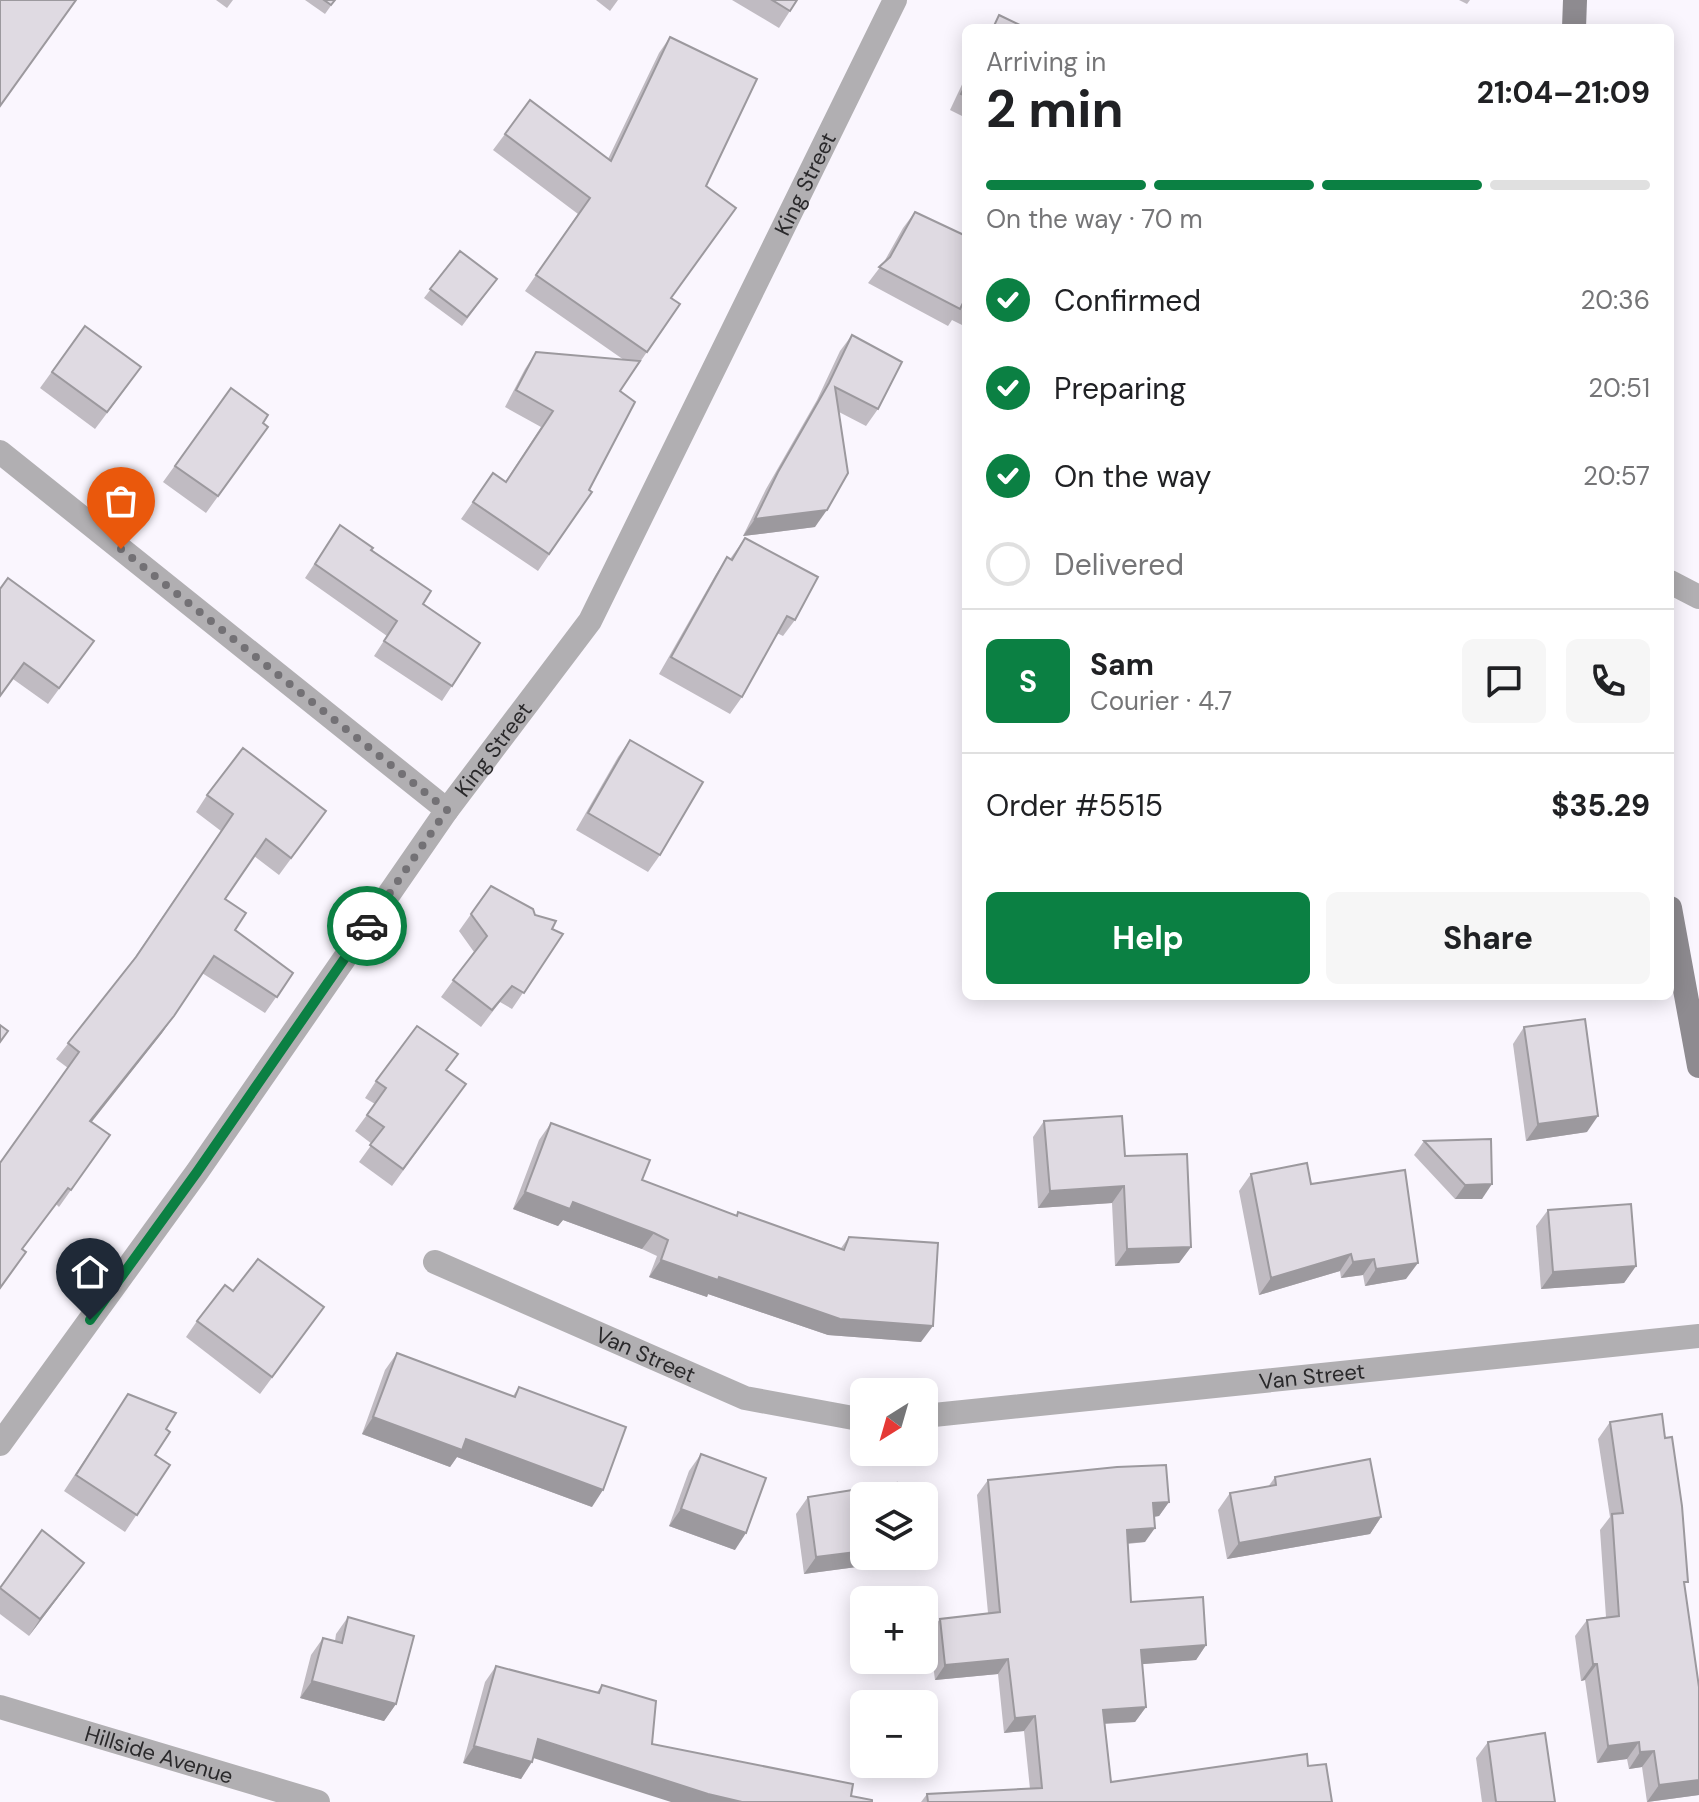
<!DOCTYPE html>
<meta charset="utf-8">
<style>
:root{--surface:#fff;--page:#f6f6f6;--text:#202124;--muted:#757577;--line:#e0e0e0;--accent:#0b8043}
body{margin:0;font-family:"DM Sans",sans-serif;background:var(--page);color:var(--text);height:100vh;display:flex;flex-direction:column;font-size:30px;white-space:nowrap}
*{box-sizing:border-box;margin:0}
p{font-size:26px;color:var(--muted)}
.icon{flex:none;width:44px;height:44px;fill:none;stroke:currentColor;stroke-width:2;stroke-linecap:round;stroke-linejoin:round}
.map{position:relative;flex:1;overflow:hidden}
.side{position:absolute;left:962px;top:24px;width:712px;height:976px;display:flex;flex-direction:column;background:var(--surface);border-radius:12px;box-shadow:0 4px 20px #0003}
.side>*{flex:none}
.needle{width:52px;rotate:217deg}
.tools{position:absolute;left:850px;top:1378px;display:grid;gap:16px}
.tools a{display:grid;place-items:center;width:88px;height:88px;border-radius:12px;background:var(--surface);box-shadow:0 4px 20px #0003;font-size:40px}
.pin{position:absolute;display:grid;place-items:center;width:68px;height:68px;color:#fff;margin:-82px -34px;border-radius:50% 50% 50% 0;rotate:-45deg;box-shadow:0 0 8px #0007}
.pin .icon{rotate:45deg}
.courier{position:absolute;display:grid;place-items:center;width:80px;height:80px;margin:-40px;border:6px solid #0b8043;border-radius:50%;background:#fff;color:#222;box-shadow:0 2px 10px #0007}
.summary em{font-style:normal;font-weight:700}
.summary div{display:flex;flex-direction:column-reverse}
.summary{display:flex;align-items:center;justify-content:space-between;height:136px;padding:0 24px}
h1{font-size:52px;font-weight:700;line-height:60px}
.bar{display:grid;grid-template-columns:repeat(4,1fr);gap:12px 8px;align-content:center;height:96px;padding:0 24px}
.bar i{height:10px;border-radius:6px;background:var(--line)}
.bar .current{background:var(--accent)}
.bar p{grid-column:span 4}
.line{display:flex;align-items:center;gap:20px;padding:0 24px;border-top:2px solid var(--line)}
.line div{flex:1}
.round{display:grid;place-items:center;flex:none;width:84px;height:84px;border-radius:12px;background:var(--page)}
ol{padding:0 24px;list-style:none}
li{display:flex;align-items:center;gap:24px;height:88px}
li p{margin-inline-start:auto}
li .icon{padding:8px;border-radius:50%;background:var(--accent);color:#fff;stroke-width:4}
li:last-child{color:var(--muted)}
li i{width:44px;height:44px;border:4px solid var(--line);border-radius:50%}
.cta{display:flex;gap:16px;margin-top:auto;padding:16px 24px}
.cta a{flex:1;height:92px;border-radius:12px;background:var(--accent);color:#fff;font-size:32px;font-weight:700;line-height:92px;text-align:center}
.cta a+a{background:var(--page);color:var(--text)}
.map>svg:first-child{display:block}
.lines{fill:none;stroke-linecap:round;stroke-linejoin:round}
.minor{stroke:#b1afb2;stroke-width:24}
.secondary{stroke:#8e8b90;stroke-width:24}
.wall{fill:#c0bbc2}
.shaded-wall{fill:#9c999e}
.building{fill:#dfdae2;stroke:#9c999e;stroke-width:2}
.done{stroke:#737175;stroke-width:8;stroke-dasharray:0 14.4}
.route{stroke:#0b8043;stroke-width:10}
.labels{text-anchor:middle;stroke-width:6;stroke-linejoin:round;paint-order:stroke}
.street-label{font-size:22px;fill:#2a292b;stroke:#fff}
</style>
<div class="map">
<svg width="1699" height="1802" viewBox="0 0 1699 1802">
<rect width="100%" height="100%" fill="#faf6fe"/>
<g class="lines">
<!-- minor -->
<g class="minor">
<polyline points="0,452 447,810"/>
<polyline points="1670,582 1699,597"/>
<path id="s1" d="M435,1262L745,1398L864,1420"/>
<path id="s2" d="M924,1416L1699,1336"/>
<path id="s3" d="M0,1444L197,1172L447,810L590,621L895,0"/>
<path id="s4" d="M0,1707L318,1802"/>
</g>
<!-- secondary -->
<g class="secondary">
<polyline points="1574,28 1575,0"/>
<polyline points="1670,908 1699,1066"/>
</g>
</g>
<!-- wall -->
<g class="wall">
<polygon points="216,0 233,0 227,8"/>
<polygon points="305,0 335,0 325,14"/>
<polygon points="596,0 618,0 610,11"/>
<polygon points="732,0 797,0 779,28"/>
<polygon points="1459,0 1470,0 1467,4"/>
<polygon points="670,37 706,186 671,298 680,304 620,391 589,490 592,492 538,571 461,519 493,473 505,482 541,427 505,407 525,369 536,352 624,360 525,291 578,214 493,150 505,134 608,159 659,53"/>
<polygon points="966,76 966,118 950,110"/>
<polygon points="915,212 966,236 966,327 952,320 948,326 868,283 884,262 903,228"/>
<polygon points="460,251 497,279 462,326 424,298"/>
<polygon points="85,326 129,384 95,429 40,388"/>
<polygon points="852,335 878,409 866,426 839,412 815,527 743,536 766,489 817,400 840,351"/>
<polygon points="231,388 263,423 268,427 206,513 163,482"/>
<polygon points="340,525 371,550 423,604 480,643 442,701 374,656 387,636 305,578"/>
<polygon points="745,538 795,620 783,636 777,633 742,697 730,714 659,674 716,574 727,557 730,559"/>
<polygon points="0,589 94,641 48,704 13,679"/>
<polygon points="630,740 660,855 648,872 576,830 618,757"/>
<polygon points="207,795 326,811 279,875 254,856 225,899 235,930 293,973 265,1013 202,973 162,1033 91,1122 110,1135 59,1207 56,1204 22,1250 0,1289 68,1068 56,1059 133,960 221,831 196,812"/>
<polygon points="491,886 535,915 552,929 563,934 512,1009 500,1002 481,1027 441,997 474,952 459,931"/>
<polygon points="1524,1027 1587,1132 1526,1141 1513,1044"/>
<polygon points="447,1070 454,1101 392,1186 359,1162 372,1144 355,1131 375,1104 365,1098 376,1081"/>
<polygon points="1044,1121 1125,1156 1191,1247 1179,1263 1115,1266 1112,1203 1038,1208 1033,1137"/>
<polygon points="551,1123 642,1180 736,1216 738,1212 841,1248 849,1237 921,1342 828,1335 708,1294 707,1297 649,1277 657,1256 642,1249 563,1220 558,1226 513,1209 539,1140"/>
<polygon points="1424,1141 1482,1199 1455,1199 1414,1155"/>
<polygon points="1251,1174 1311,1184 1406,1279 1365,1286 1363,1275 1341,1278 1340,1271 1259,1295 1239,1191"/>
<polygon points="1548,1210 1636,1266 1624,1283 1541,1289 1536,1226"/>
<polygon points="233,1291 324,1307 260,1394 186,1337 197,1321"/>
<polygon points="397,1353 513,1396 519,1387 592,1507 457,1457 450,1467 362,1434 385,1370"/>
<polygon points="128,1394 166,1429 155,1455 170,1465 125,1532 64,1491"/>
<polygon points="1610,1422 1685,1586 1699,1795 1647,1802 1642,1767 1629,1769 1627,1759 1597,1763 1585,1680 1581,1681 1575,1636 1587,1620 1606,1617 1600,1530 1610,1517 1598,1439"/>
<polygon points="701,1454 735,1550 669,1526 689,1471"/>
<polygon points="1275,1477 1381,1517 1370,1534 1227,1559 1218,1510 1230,1493 1268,1487"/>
<polygon points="988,1480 1169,1502 1159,1516 1154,1517 1145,1542 1128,1544 1131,1602 1206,1645 1196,1660 1142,1664 1146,1707 1135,1722 1105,1724 1111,1782 1308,1766 1332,1802 921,1802 927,1794 1030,1789 1024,1731 1004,1733 998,1674 935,1680 929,1633 940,1619 988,1613 977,1495"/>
<polygon points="808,1497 894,1562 804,1574 796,1514"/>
<polygon points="84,1563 29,1636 0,1614 0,1588"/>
<polygon points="348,1617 396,1704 384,1721 300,1698 311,1655 323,1638 335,1641 336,1634"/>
<polygon points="496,1666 597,1692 602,1685 656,1701 533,1758 521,1779 463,1763 485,1682"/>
<polygon points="1488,1742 1555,1802 1482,1802 1476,1758"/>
</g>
<!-- shaded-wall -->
<g class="shaded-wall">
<polygon points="827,510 815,527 743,536 755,519"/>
<polygon points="174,1016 162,1033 79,1138 90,1121"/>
<polygon points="1598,1116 1587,1132 1526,1141 1538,1124"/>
<polygon points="1492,1184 1482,1199 1455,1199 1465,1185"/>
<polygon points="1124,1186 1112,1203 1038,1208 1050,1191"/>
<polygon points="525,1192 573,1202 654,1233 642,1249 563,1220 558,1226 513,1209"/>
<polygon points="1191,1247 1179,1263 1115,1266 1127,1249"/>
<polygon points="1351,1254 1340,1271 1259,1295 1271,1278"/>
<polygon points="1374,1259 1363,1275 1341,1278 1353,1262"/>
<polygon points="661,1260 719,1277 933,1326 921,1342 828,1335 708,1294 707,1297 649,1277"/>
<polygon points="1418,1263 1406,1279 1365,1286 1376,1269"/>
<polygon points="1636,1266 1624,1283 1541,1289 1553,1272"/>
<polygon points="373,1417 466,1439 603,1490 592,1507 457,1457 450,1467 362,1434"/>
<polygon points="1169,1502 1159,1516 1143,1518 1153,1503"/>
<polygon points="681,1509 746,1533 735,1550 669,1526"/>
<polygon points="1381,1517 1370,1534 1227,1559 1239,1543"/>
<polygon points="1155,1528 1145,1542 1117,1544 1127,1530"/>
<polygon points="864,1551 864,1556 898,1556 894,1562 804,1574 816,1557"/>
<polygon points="84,1563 72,1579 29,1636 40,1619"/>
<polygon points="1206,1645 1196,1660 1131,1665 1141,1650"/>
<polygon points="1008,1659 998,1674 935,1680 945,1665"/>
<polygon points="1593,1664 1597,1664 1585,1680 1581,1681"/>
<polygon points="312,1681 396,1704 384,1721 300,1698"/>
<polygon points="1146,1707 1135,1722 1093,1724 1103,1710"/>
<polygon points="1035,1716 1024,1731 1004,1733 1015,1718"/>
<polygon points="538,1739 742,1802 671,1802 527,1756"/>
<polygon points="1639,1742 1627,1759 1597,1763 1608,1746"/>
<polygon points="474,1746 532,1762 521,1779 463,1763"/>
<polygon points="1654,1751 1642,1767 1629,1769 1640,1752"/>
<polygon points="1699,1780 1699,1795 1647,1802 1659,1785"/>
</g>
<!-- building -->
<g class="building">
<polygon points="0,0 76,0 0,106"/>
<polygon points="324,0 335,0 331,5"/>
<polygon points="772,0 797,0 790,11"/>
<polygon points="999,15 1026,28 993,28"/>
<polygon points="670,37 757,79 706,186 736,208 671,298 680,304 647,352 536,275 590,198 505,134 530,100 611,161"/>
<polygon points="966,84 966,96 961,94"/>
<polygon points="915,212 966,236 966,304 963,303 960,309 879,267 890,257"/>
<polygon points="460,251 497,279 467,317 430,289"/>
<polygon points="85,326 141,367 107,412 52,372"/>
<polygon points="852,335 902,362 878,409 835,387 848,473 827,510 755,519 778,472 829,383"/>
<polygon points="536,352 640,361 620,391 635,402 589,490 592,492 549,554 473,502 493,473 506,482 553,411 516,390"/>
<polygon points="231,388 268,415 263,423 268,427 218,496 175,466"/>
<polygon points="340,525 373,548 371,550 431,591 423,604 480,643 452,686 384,641 397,621 315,564"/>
<polygon points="745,538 818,577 795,620 787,616 742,697 671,657 727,557 732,560"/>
<polygon points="8,578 94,641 59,688 24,663 0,696 0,589"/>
<polygon points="630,740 703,782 660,855 588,813"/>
<polygon points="243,748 326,811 291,858 266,839 225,899 246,913 235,930 293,973 277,997 214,956 174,1016 90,1121 110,1135 71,1190 68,1188 22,1249 26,1252 0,1288 0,1163 79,1052 68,1043 136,957 233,814 207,795"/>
<polygon points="491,886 533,909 535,915 556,921 552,929 563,934 524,993 512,986 492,1010 453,980 487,936 471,914"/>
<polygon points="1585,1019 1598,1116 1538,1124 1524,1027"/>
<polygon points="0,1025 8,1031 0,1042"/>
<polygon points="417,1026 458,1054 446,1070 466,1084 403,1169 370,1145 384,1127 367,1115 386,1088 376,1081"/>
<polygon points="1122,1116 1125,1156 1187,1154 1191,1247 1127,1249 1124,1186 1050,1191 1044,1121"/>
<polygon points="551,1123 650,1160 642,1180 737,1216 738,1212 844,1250 849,1237 938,1243 933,1326 840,1319 719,1277 718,1280 661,1260 668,1240 654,1233 573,1202 570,1209 525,1192"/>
<polygon points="1491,1139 1492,1184 1465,1185 1424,1141"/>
<polygon points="1307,1163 1311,1184 1405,1170 1418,1263 1376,1269 1374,1259 1353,1262 1351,1254 1271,1278 1251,1174"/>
<polygon points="1631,1204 1636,1266 1553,1272 1548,1210"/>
<polygon points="258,1259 324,1307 272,1377 197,1321 225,1285 233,1291"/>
<polygon points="397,1353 515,1397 519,1387 626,1427 603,1490 466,1439 462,1450 373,1417"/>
<polygon points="128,1394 176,1413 166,1429 170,1432 155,1455 170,1465 137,1515 76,1475"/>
<polygon points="1662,1414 1665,1438 1672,1437 1682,1506 1688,1582 1684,1582 1699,1687 1699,1780 1659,1785 1654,1751 1640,1752 1639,1742 1608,1746 1597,1664 1593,1664 1587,1620 1619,1616 1612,1514 1623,1513 1610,1422"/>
<polygon points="701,1454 766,1478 746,1533 681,1509"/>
<polygon points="1370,1459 1381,1517 1239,1543 1230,1493 1276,1485 1275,1477"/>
<polygon points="1166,1465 1169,1502 1153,1503 1155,1528 1127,1530 1131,1602 1203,1597 1206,1645 1141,1650 1146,1707 1103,1710 1111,1782 1307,1754 1308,1766 1326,1764 1332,1802 928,1802 927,1794 1042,1788 1035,1716 1015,1718 1008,1659 945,1665 940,1619 1000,1612 988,1480 1117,1467"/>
<polygon points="897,1483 899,1496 864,1496 864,1551 816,1557 808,1497"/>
<polygon points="42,1530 84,1563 40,1619 0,1588"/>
<polygon points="348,1617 414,1636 396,1704 312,1681 323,1638 342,1643"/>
<polygon points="496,1666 599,1693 602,1685 656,1701 652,1744 853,1784 851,1796 872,1800 872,1802 742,1802 708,1794 538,1739 532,1762 474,1746"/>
<polygon points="1545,1733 1555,1802 1496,1802 1488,1742"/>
</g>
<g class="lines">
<!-- done -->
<polyline class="done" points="121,549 447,810 367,926"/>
<!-- route -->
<polyline class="route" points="90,1320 197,1172 367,926"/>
</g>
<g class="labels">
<!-- street labels -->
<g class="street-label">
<text dy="8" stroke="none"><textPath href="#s3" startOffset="1500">King Street</textPath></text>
<text dy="8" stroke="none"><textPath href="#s3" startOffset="852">King Street</textPath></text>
<text dy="8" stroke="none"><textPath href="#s1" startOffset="230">Van Street</textPath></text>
<text dy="8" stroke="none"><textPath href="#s2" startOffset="390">Van Street</textPath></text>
<text dy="8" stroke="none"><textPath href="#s4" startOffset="166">Hillside Avenue</textPath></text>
</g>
</g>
</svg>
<div class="tools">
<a><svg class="needle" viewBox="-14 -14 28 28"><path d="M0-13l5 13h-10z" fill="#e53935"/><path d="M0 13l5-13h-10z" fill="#757577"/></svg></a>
<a><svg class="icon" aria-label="layers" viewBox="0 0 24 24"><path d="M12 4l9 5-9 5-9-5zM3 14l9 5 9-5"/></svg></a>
<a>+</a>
<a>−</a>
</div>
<div class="pin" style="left:121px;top:549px;background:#ea580c"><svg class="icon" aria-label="bag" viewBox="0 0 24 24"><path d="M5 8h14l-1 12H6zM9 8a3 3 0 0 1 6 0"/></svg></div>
<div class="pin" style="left:90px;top:1320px;background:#1f2937"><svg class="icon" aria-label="home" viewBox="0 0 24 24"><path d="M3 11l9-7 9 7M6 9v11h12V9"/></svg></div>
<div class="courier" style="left:367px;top:926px"><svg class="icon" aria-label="car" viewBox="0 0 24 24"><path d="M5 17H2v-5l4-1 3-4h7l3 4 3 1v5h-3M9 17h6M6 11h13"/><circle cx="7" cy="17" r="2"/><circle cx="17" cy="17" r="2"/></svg></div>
<section class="side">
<div class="summary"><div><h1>2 min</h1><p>Arriving in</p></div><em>21:04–21:09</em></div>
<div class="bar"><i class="current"></i><i class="current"></i><i class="current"></i><i></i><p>On the way · 70 m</p></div>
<ol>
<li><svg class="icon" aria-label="check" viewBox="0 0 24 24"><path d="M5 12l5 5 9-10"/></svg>Confirmed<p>20:36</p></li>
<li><svg class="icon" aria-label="check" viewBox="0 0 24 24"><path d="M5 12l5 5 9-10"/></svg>Preparing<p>20:51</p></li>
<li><svg class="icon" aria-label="check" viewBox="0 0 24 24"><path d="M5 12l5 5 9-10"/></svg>On the way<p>20:57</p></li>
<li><i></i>Delivered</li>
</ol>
<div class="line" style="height:144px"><b class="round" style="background:var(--accent);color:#fff">S</b><div><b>Sam</b><p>Courier · 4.7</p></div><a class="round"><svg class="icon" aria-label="chat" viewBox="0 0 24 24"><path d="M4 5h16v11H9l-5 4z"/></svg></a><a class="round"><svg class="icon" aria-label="phone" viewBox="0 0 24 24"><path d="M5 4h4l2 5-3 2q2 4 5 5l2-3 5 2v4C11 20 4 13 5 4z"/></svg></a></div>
<div class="line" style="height:104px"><div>Order #5515</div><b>$35.29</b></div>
<div class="cta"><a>Help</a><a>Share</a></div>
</section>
</div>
